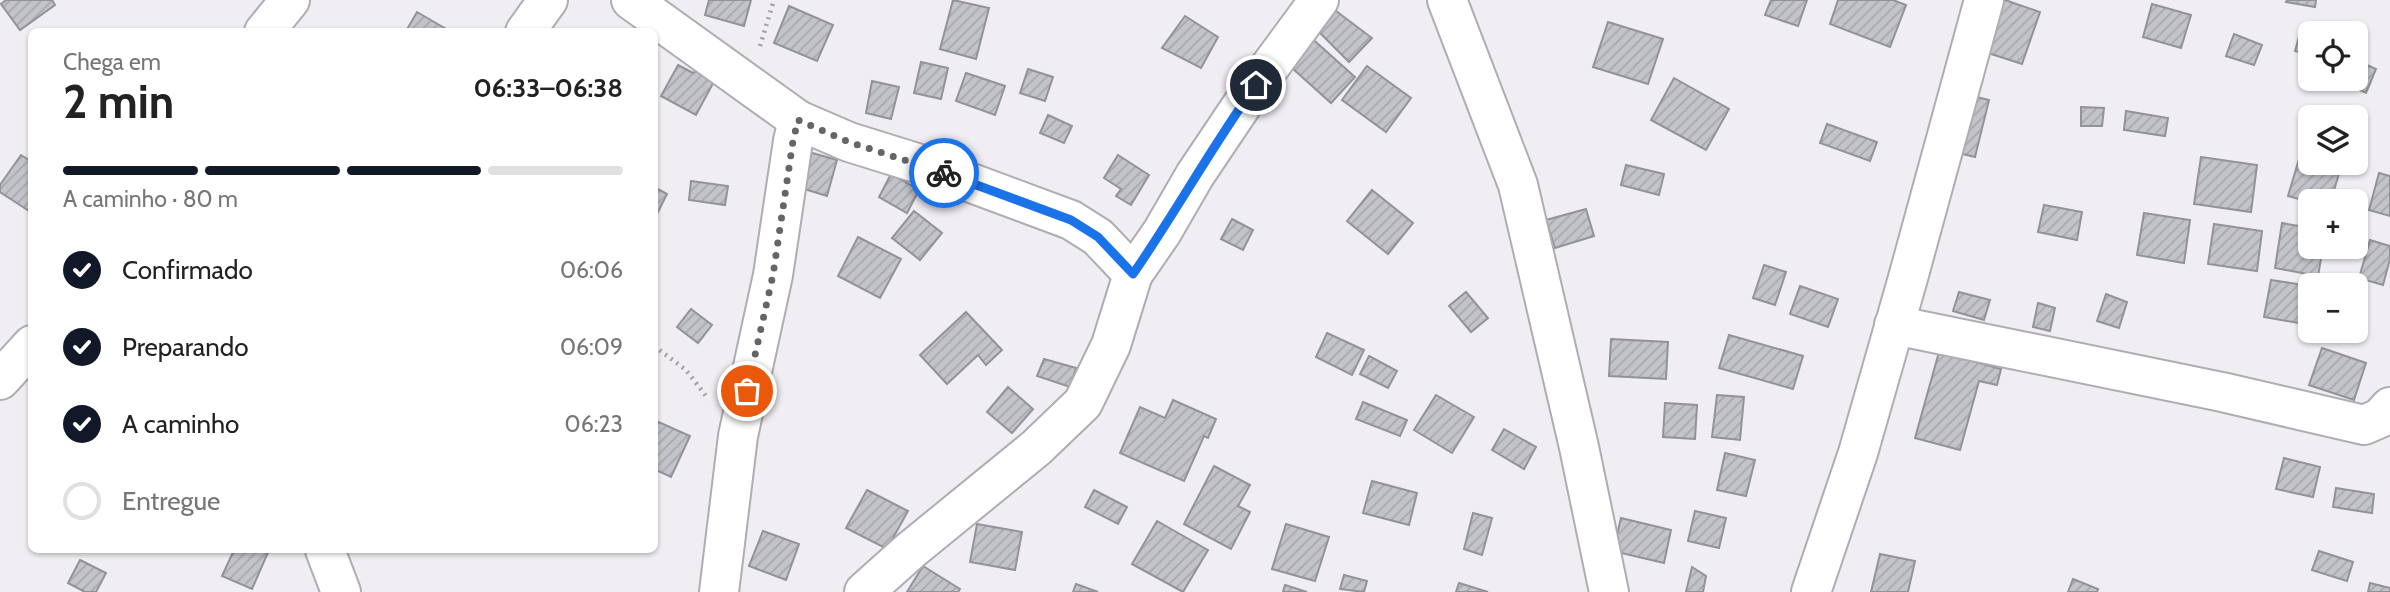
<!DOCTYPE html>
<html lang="pt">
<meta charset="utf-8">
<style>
:root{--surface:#fff;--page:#f6f6f6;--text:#222;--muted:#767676;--line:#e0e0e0;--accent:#111827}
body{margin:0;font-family:Cabin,sans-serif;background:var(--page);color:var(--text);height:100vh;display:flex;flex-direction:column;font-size:26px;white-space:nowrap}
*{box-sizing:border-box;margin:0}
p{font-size:23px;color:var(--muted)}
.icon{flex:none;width:38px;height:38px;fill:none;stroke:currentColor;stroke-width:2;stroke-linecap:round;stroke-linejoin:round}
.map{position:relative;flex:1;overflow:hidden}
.drawer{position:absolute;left:28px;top:28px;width:630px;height:525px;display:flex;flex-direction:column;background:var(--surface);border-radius:10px;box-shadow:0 2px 5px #0004}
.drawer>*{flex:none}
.tools{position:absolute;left:2298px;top:21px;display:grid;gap:14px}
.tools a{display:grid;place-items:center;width:70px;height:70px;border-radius:10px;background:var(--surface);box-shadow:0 2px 5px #0004;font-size:35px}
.pin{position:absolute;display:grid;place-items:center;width:60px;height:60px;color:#fff;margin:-30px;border:4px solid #fff;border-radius:50%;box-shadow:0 2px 7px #0007}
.courier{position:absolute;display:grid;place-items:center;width:70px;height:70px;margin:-35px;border:5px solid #1a73e8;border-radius:50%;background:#fff;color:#222;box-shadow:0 2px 9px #0007}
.headline em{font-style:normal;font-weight:700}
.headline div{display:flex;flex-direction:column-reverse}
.headline{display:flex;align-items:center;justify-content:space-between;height:119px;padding:0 35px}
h1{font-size:46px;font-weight:700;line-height:52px}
.bar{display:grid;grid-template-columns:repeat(4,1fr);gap:10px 7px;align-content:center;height:84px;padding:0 35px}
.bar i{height:9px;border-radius:5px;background:var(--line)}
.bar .current{background:var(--accent)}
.bar p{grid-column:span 4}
ol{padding:0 35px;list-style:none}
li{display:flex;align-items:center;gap:21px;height:77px}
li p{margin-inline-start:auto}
li .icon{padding:7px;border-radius:50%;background:var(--accent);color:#fff;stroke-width:4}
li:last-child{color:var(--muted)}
li i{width:38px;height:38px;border:4px solid var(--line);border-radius:50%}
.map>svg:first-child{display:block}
.building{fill:url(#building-hatch);stroke:#929398;stroke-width:2}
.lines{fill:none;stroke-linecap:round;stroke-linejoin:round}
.street-casing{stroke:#b0acb2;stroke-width:42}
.path{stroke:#a2a0a4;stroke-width:4.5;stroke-dasharray:2 5;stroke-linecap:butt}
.street{stroke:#fff;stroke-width:38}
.done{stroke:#666468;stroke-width:7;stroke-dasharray:0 12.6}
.route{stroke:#1a73e8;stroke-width:9}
</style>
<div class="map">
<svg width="2390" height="592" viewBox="0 0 2390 592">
<defs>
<pattern id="building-hatch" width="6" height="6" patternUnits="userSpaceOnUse" patternTransform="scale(1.75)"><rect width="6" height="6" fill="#c3c4ca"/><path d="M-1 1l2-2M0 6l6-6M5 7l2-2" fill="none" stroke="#a7a8ad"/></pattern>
</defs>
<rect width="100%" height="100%" fill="#f0edf3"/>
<!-- building -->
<g class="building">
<polygon points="6,0 52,0 55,5 20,30 1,4"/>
<polygon points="709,0 751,0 744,26 705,15"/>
<polygon points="953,0 989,8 976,59 940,49"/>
<polygon points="1771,0 1807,0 1798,26 1765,15"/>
<polygon points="1838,0 1893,0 1906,5 1890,47 1830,24"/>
<polygon points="1996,0 2005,0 2040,12 2022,64 1979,50"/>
<polygon points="2287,0 2316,0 2315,7 2286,2"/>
<polygon points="2152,4 2191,15 2181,48 2143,37"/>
<polygon points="789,6 833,25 817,61 774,43"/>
<polygon points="1332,8 1372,38 1349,62 1315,28"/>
<polygon points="417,12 448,30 448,32 406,31"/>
<polygon points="1185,16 1218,37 1201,68 1162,48"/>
<polygon points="1608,22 1663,39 1648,84 1593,67"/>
<polygon points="2302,26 2326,33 2310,33 2310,55 2295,51"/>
<polygon points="1307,34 1355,77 1331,103 1283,60"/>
<polygon points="2234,34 2262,45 2254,65 2226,56"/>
<polygon points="2356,60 2376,69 2366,93 2337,79 2356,79"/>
<polygon points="921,62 948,68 941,99 914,93"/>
<polygon points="678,65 693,73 700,68 717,76 696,115 661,96"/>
<polygon points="1367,66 1411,98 1386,132 1342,100"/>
<polygon points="1028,69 1053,77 1045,101 1020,93"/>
<polygon points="966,73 1005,86 995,115 956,101"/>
<polygon points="1674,78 1729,109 1706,150 1651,120"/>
<polygon points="872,81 899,87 891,119 866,113"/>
<polygon points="1960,93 1989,100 1975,157 1946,150"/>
<polygon points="2081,107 2104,108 2102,126 2081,126"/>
<polygon points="2126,111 2168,118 2165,136 2124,130"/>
<polygon points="1048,115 1072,126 1064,143 1040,133"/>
<polygon points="1827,124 1877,142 1870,161 1820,143"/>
<polygon points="2302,149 2310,151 2310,163 2342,163 2331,201 2310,202 2288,196"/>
<polygon points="809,152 837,160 827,196 798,187"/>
<polygon points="21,155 32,162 32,213 0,192 0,185"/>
<polygon points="1118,155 1149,175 1131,205 1116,196 1121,189 1104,178"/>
<polygon points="2201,157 2257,165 2251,212 2194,204"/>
<polygon points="1626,165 1664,174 1659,195 1621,185"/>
<polygon points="2379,173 2390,176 2390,216 2369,210"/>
<polygon points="891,174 919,190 907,213 879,197"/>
<polygon points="691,181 728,186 725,205 689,200"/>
<polygon points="654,187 667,194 654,220"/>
<polygon points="1372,190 1413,223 1388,254 1347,221"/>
<polygon points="2044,205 2082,212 2077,240 2038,232"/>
<polygon points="1586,209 1594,236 1555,248 1546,220"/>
<polygon points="914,211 942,233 920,260 892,238"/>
<polygon points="2144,213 2190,220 2184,263 2137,255"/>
<polygon points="1232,219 1253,230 1243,250 1221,239"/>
<polygon points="2282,223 2310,228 2310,247 2323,247 2318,276 2275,268"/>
<polygon points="2214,224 2262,231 2257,271 2208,264"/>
<polygon points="858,237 901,259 880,298 838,276"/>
<polygon points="2370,240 2390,246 2390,259 2383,285 2359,278"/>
<polygon points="1764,265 1786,272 1775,305 1753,298"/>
<polygon points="2271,280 2310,286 2310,325 2264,317"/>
<polygon points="1800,286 1838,299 1828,327 1790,314"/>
<polygon points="1466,292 1488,318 1471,332 1449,306"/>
<polygon points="1959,292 1990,300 1984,320 1953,311"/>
<polygon points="2106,294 2127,302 2119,328 2097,321"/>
<polygon points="2038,303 2055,308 2050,331 2033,327"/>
<polygon points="691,309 712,325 698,343 677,327"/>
<polygon points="966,312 1002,350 986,365 978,355 947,384 920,355"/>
<polygon points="1327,333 1364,350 1352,375 1316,357"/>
<polygon points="1729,335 1803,356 1793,389 1719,368"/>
<polygon points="1611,339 1668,342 1666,379 1609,376"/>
<polygon points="2322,348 2366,363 2354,400 2309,385"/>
<polygon points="1939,352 2001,369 1997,385 1979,381 1960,450 1915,438"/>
<polygon points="1369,356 1397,371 1388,388 1360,374"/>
<polygon points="1044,359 1076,368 1070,387 1037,376"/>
<polygon points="1008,387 1033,409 1012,433 987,412"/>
<polygon points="1436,395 1474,417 1452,453 1414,430"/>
<polygon points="1717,395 1744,397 1740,440 1712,437"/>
<polygon points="1173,400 1216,419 1208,438 1204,436 1184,481 1120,453 1140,407 1165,418"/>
<polygon points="1363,402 1407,420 1400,436 1356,419"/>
<polygon points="1665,403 1697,405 1695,439 1663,437"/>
<polygon points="654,420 690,436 671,477 654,469"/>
<polygon points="1504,429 1536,447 1524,469 1492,450"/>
<polygon points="1725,453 1755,460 1746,496 1717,490"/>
<polygon points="2284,458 2320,467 2313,497 2276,489"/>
<polygon points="1214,466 1250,485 1238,506 1250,512 1231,549 1184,524"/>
<polygon points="1372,481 1417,493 1409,525 1363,513"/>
<polygon points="2336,488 2374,494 2372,513 2333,507"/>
<polygon points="867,490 908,511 887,549 846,528"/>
<polygon points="1094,490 1127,507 1118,524 1085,507"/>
<polygon points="1695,511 1726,518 1719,548 1688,541"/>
<polygon points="1473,513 1492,518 1482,555 1464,549"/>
<polygon points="1621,518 1671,530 1664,563 1613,551"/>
<polygon points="1157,521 1208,550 1183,592 1132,564"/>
<polygon points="977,524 1022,532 1015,570 970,562"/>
<polygon points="1286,524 1329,537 1315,581 1272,569"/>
<polygon points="763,531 799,544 786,580 749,566"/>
<polygon points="234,550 269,550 252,589 222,576"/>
<polygon points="2319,551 2353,562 2347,581 2312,570"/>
<polygon points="1880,554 1915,561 1908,592 1871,592"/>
<polygon points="80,560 106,573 96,592 85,592 68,583"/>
<polygon points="923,566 960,589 958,592 907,592"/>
<polygon points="1692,567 1706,576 1703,592 1686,592"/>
<polygon points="1344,575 1367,581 1364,592 1340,589"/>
<polygon points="2073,579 2098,589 2097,592 2068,592"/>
<polygon points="1459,583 1488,592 1456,592"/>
<polygon points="2370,583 2390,588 2390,592 2368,592"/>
<polygon points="1076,584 1098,592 1073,592"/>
<polygon points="1285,585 1307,592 1283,592"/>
</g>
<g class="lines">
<defs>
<g id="street">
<polyline points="631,0 798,120 849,142 923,165 1071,220 1098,237 1133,274"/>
<polyline points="1447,0 1518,185 1579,447 1609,592"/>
<polyline points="264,32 290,0"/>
<polyline points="525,32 548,0"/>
<polyline points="1894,325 2222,392 2364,425 2380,418 2390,407"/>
<polyline points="0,380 32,345"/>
<polyline points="325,550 341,592"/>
<polyline points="719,592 738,436 773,275 793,141 798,120"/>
<polyline points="864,592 911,550 1036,448 1083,403 1111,345 1133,274 1162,232 1195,175 1244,102 1319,0"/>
<polyline points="1811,592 1858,453 1908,278 1984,0"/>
</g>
</defs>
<!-- street casing -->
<use href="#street" class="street-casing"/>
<!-- path -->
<g class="path">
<polyline points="760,46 774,0"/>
<polyline points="654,346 686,370 706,396"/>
</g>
<!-- street -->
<use href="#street" class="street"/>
</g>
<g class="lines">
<!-- done -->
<polyline class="done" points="747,391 773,275 793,141 798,120 849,142 944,173"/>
<!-- route -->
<path class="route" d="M944,173L1071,220L1098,237L1133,274C1176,212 1212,146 1256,85"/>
</g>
</svg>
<div class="tools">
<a><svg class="icon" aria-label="locate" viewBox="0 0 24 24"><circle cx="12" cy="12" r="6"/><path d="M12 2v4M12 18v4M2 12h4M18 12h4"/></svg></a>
<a><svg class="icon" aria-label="layers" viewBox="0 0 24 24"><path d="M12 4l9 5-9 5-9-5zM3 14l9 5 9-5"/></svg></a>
<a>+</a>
<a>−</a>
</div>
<div class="pin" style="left:747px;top:391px;background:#ea580c"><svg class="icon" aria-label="bag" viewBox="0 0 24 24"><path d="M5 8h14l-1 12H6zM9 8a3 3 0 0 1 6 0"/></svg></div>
<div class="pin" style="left:1256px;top:85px;background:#1f2937"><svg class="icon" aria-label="home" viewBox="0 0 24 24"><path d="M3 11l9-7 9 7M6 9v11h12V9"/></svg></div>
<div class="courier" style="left:944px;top:173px"><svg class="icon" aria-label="bike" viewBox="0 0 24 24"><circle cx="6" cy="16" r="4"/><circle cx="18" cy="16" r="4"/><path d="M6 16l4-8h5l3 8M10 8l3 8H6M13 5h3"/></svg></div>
<section class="drawer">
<div class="headline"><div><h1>2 min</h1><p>Chega em</p></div><em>06:33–06:38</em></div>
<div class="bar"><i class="current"></i><i class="current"></i><i class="current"></i><i></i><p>A caminho · 80 m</p></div>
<ol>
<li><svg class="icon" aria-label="check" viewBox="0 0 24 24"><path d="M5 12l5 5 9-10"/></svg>Confirmado<p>06:06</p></li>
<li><svg class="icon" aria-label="check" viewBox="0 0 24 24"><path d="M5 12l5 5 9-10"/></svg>Preparando<p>06:09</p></li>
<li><svg class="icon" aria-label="check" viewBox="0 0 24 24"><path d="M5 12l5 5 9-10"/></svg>A caminho<p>06:23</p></li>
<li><i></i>Entregue</li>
</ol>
</section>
</div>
